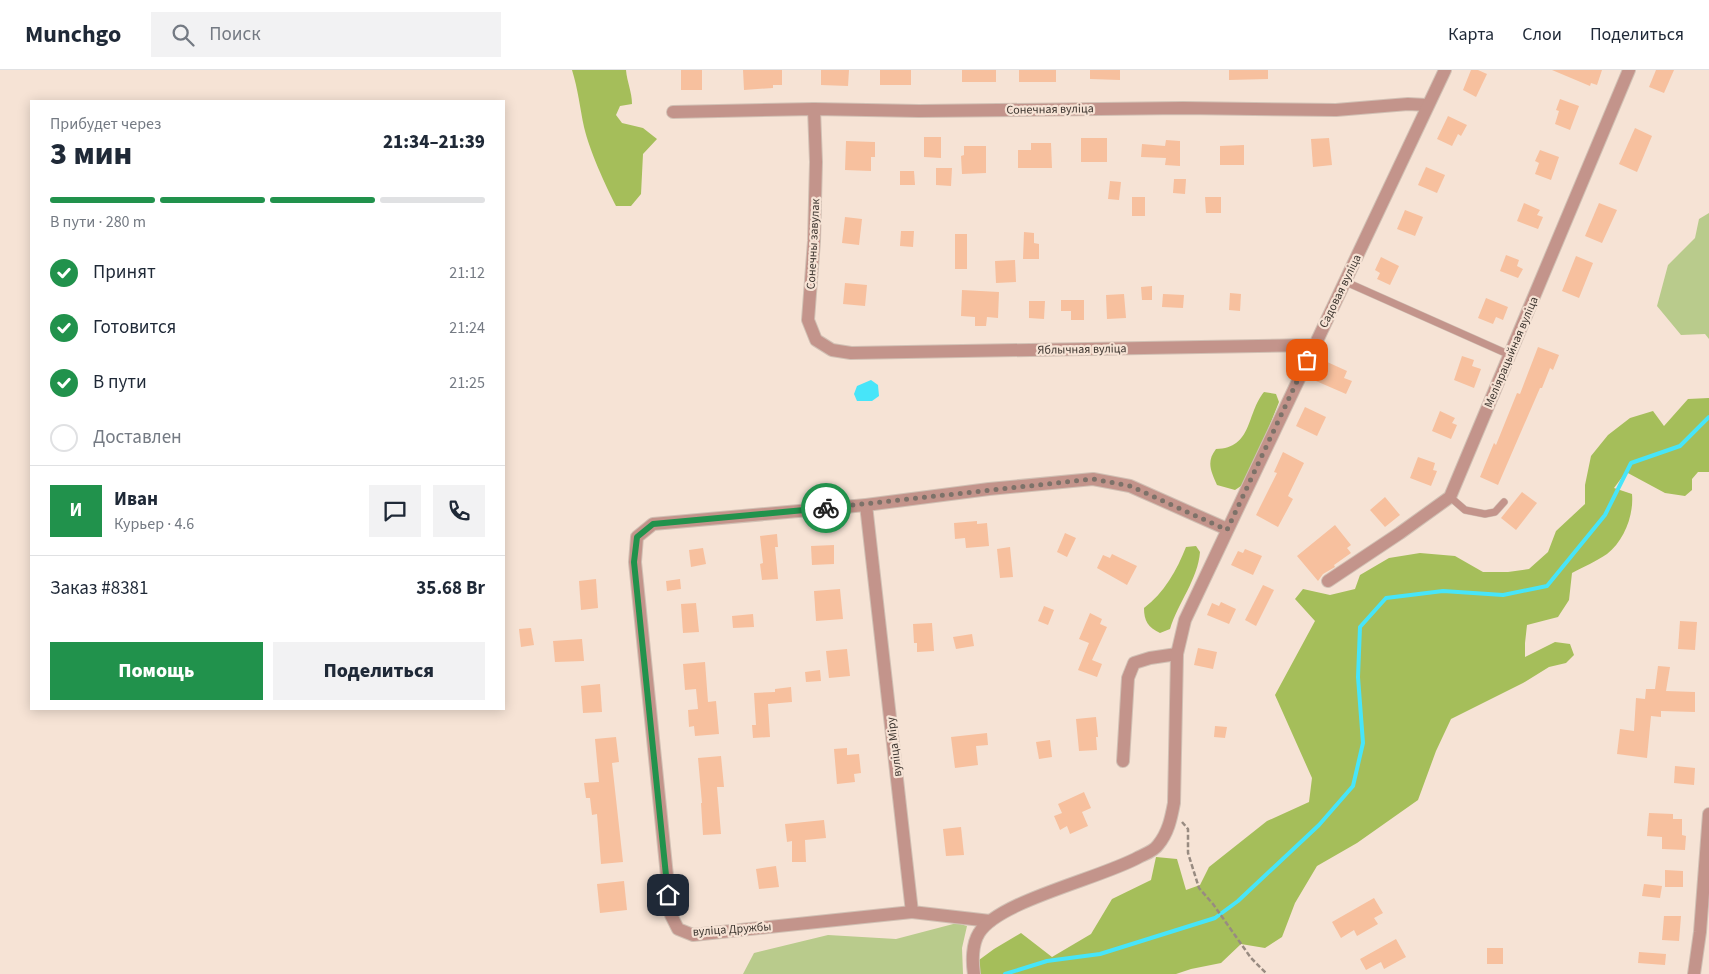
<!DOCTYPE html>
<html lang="ru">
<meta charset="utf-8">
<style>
:root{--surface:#fff;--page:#f2f2f3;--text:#1f2937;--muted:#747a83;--line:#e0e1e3;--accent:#21924c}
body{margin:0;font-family:"Source Sans 3",sans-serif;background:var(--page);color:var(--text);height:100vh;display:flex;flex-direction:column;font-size:19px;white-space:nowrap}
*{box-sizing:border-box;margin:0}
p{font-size:16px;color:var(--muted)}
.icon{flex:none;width:28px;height:28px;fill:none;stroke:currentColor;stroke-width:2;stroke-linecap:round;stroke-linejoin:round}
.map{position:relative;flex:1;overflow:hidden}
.sheet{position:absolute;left:30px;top:30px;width:475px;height:610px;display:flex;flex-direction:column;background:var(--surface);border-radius:0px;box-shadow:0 2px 12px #0003}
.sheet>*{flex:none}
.pin{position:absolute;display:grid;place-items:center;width:42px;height:42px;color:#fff;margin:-21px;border-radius:10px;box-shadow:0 2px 8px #0006}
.courier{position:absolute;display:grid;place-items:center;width:50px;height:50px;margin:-25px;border:4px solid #21924c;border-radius:50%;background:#fff;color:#222;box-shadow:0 1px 6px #0007}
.overview em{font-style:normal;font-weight:800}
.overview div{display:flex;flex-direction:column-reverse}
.overview{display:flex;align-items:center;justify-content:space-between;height:85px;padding:0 20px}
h1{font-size:32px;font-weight:800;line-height:38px}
.bar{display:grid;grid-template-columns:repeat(4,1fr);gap:8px 5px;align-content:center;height:60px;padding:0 20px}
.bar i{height:6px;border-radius:4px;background:var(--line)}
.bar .active{background:var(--accent)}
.bar p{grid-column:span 4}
.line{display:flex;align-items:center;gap:12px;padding:0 20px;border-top:1px solid var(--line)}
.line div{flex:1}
.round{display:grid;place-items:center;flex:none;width:52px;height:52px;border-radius:0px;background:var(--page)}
ol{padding:0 20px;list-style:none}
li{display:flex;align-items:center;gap:15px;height:55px}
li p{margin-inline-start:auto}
li .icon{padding:5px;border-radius:50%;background:var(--accent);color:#fff;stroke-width:4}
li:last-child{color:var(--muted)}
li i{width:28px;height:28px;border:2px solid var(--line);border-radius:50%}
.button{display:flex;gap:10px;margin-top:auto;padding:10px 20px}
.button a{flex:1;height:58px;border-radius:0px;background:var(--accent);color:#fff;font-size:20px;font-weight:800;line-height:58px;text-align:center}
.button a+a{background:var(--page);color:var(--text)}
header{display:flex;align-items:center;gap:30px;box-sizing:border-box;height:70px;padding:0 25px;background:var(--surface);border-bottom:1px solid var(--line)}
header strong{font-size:24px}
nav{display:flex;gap:28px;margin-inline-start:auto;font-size:18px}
.search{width:350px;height:45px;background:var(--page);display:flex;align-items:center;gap:12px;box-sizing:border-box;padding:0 18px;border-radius:0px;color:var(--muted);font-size:19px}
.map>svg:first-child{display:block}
.green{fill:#b9cb8c}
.forest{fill:#a5be5a}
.water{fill:#47e5f9}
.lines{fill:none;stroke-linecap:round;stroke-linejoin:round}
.stream{stroke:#47e5f9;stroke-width:4}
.building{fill:#f7c09e}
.service-casing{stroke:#d1c0b4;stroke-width:8}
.minor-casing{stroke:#d1c0b4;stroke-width:14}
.path{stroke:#988b81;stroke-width:2.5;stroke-dasharray:5 2.5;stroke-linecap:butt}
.service{stroke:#c3948b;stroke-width:7}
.minor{stroke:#c3948b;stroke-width:12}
.done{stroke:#7d7269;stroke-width:5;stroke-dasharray:0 9}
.route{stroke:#21924c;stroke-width:6}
.labels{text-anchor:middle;stroke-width:4.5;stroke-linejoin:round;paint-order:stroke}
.street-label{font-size:12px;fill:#3c352f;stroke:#f6e3d5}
</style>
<header>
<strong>Munchgo</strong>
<div class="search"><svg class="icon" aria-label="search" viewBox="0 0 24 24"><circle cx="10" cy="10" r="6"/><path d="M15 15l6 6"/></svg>Поиск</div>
<nav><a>Карта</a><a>Слои</a><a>Поделиться</a></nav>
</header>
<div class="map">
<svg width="1709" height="904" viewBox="0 0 1709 904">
<rect width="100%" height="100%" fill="#f6e3d5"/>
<!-- green -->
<g class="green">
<polygon points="1709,143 1709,269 1705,264 1681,265 1657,236 1668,195 1695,168 1699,149"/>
<polygon points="957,853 967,856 962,878 963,904 743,904 754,883 828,865 896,869"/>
</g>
<!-- forest -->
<g class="forest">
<path d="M572,0H626C627,12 632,22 632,34L620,36L616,45L622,53L643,58L657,69L643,84L641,124L631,136H616C605,114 590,82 584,57C580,38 578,19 572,0Z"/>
<path d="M1264,322L1276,324L1279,332L1247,412L1235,420L1217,415C1211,401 1206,392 1216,379C1253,378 1246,344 1264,322Z"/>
<path d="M1709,328V402H1698L1692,409V420L1685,426L1665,423L1626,402L1614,418L1632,424C1634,445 1624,471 1607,484C1597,491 1583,497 1572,503L1569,530L1558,547L1527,555L1525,573V587L1555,572L1570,574L1574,585L1566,593L1549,597L1523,613L1451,649L1436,681L1418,730L1357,773L1317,796L1295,833L1282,867L1265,878L1241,874L1221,893L1191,899L1176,904H980L979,890L994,879L1021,863L1052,887L1091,864L1112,829L1151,810L1156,787L1177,789L1186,820L1200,815L1209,797L1267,751L1309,732L1312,708L1275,625L1315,551L1295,529L1303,519L1330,525L1355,519L1360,505L1389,488L1420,483L1455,486L1483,502H1508L1529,499L1548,482L1556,461L1585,434V415L1591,386L1608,365L1630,348L1653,341L1664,356L1688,329Z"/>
<path d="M1196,476L1200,482C1198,509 1178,533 1170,559L1160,563C1148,557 1144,551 1144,538C1164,523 1177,500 1186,477Z"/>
</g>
<!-- water -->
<polygon class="water" points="871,310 878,315 879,326 872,331 857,331 854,324 857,316"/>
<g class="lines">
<!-- stream -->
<polyline class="stream" points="1005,904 1047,891 1100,884 1215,848 1238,831 1319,755 1353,716 1363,673 1358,607 1360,557 1386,528 1443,521 1503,525 1547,516 1605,445 1631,393 1680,376 1709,347"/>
</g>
<!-- building -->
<g class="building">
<rect x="681" y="0" width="21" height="20"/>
<polygon points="743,0 782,0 782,15 773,15 773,18 744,20"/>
<polygon points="821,0 849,0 848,16 821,15"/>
<rect x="880" y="0" width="31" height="15"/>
<rect x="962" y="0" width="34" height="12"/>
<rect x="1019" y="0" width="37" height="12"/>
<polygon points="1090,0 1120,0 1120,10 1090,9"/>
<polygon points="1229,0 1268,0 1268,9 1229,10"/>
<polygon points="1471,0 1478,0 1487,4 1476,27 1463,20"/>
<polygon points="1552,0 1602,0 1597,15 1591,13 1590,16"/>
<polygon points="1656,0 1674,0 1664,23 1649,17"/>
<polygon points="1560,29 1579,36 1570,60 1555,54 1559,41 1556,40"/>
<polygon points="1448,46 1467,55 1461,66 1458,64 1452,76 1437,69"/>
<polygon points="1635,58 1652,66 1637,102 1619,94"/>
<polygon points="924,67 941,67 941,88 924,87"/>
<rect x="1081" y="68" width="26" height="24"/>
<polygon points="1329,68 1332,95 1313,97 1311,69"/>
<polygon points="1166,70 1180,71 1180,96 1165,95 1166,88 1141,87 1142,74 1165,76"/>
<polygon points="846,71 875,72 875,87 871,87 871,101 845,100"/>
<polygon points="1031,73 1051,73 1052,98 1018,98 1018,80 1031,80"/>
<polygon points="1244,75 1244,95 1220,95 1220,76"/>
<polygon points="964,76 986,76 986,103 962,104 961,86 964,85"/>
<polygon points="1540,80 1559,87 1551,110 1535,104 1539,93 1535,91"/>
<polygon points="1426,97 1445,105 1437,123 1418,115"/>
<polygon points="936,98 952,98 951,116 936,115"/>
<polygon points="900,101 914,101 915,115 900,115"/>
<polygon points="1174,109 1186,109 1185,124 1173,123"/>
<polygon points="1110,111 1121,112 1119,130 1108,129"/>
<rect x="1132" y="127" width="13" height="19"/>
<polygon points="1205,127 1221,127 1221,143 1206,143"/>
<polygon points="1524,133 1540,140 1537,145 1543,147 1538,159 1517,151"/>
<polygon points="1599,133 1617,140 1602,173 1585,166"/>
<polygon points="1405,140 1423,147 1415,166 1397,159"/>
<polygon points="845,147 862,149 859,175 842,173"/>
<polygon points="901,161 914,161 913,177 900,176"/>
<polygon points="1024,162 1034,163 1034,173 1039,174 1039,189 1023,189"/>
<rect x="955" y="164" width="12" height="35"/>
<polygon points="1506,185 1519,190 1517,196 1523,199 1518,208 1500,201"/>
<polygon points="1576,186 1593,193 1579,228 1562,221"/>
<polygon points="1381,187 1399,196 1390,215 1377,209 1380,203 1375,200"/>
<polygon points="1015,190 1016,212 996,213 995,191"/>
<polygon points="845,213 867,215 865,236 843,234"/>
<polygon points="1152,216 1152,230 1142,230 1141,217"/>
<polygon points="962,220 999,222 998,248 987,247 986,256 975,256 975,247 961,246"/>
<polygon points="1230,223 1241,224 1240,241 1229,240"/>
<polygon points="1124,224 1126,248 1107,249 1106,225"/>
<polygon points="1163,224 1184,225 1183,238 1162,237"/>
<polygon points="1486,228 1508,237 1503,250 1496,247 1493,254 1478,248"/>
<polygon points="1061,230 1084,230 1084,250 1071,250 1071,241 1061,241"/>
<polygon points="1029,231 1045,231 1044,249 1029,248"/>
<polygon points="1538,277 1559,285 1553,300 1550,298 1542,318 1540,318 1498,415 1480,407 1494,373 1496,375 1517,323 1520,324"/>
<polygon points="1462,286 1474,290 1472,296 1481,299 1474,318 1454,310"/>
<polygon points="1325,291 1347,301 1344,308 1352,311 1346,324 1316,311"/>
<polygon points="1305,337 1326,347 1317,366 1296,356"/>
<polygon points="1440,341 1455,348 1452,353 1457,355 1451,369 1432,361"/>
<polygon points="1283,382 1304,393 1288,426 1293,429 1278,457 1256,445 1277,403 1274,402"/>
<polygon points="1418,387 1435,393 1433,400 1437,401 1431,416 1410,408"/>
<polygon points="1522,422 1537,433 1516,460 1501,448"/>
<polygon points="1385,427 1400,445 1385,457 1370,440"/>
<polygon points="977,451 977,454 987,453 989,476 966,478 965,468 955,469 954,453"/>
<polygon points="1335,455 1351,475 1347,478 1351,483 1334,495 1335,497 1323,504 1318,511 1297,486"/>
<polygon points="1065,463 1076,468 1067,487 1057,482"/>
<polygon points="777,464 778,477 775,477 778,509 762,510 760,494 763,493 760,466"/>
<polygon points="834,475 834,494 812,495 811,476"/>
<polygon points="1010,477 1013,507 1000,508 997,479"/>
<polygon points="703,478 706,494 691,497 689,480"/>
<polygon points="1245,479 1262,486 1253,505 1231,495 1238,481 1243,483"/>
<polygon points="1112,484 1137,496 1127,515 1097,498 1103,485 1110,488"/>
<polygon points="596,509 598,538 581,540 579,511"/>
<polygon points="680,509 681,519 667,521 666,511"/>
<polygon points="1263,515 1274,520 1256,556 1245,550"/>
<polygon points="840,519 843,549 816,551 814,521"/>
<polygon points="1221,532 1236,539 1229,554 1207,545 1212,533 1219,536"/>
<polygon points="696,533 699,562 683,563 681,534"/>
<polygon points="1044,536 1054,540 1048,555 1038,551"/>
<polygon points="1090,543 1102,549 1100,554 1107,557 1092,590 1102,594 1097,607 1078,600 1089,573 1079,569"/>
<polygon points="753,544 754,557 733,558 732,546"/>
<polygon points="1680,551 1697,552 1695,580 1678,579"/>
<polygon points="932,553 934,581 917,582 917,573 914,573 913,554"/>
<polygon points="531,558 534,575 521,577 519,559"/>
<polygon points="972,564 974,576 956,579 953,567"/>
<polygon points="582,569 584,591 555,592 553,571"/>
<polygon points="1198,578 1217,582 1213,599 1194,595"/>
<polygon points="847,579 850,606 829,608 826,581"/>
<polygon points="705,592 708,632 716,631 719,664 695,666 694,656 689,657 688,640 698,639 696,619 685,620 683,594"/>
<polygon points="1658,596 1670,597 1666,621 1695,622 1695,642 1661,641 1661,647 1651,646 1647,688 1617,684 1620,659 1634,661 1636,628 1645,629 1646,619 1655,619"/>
<polygon points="820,600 821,611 806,612 805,602"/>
<polygon points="600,614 602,642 583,643 581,616"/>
<polygon points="791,617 792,632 768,634 770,667 753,668 752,655 756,655 754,623 775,622 775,619"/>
<polygon points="1096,647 1098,667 1096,667 1097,680 1079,681 1076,649"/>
<polygon points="1215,656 1227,657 1225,668 1214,667"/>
<polygon points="987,663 988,675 976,676 978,695 955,698 951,667"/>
<polygon points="616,667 619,692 612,693 623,792 601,794 597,744 592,745 590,728 586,728 584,713 599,712 595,669"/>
<polygon points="1050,670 1052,687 1039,689 1036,672"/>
<polygon points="847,678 847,685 859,684 861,703 854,704 855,712 837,714 834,679"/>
<polygon points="721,686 724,717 717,717 721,764 703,765 701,733 702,733 698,688"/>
<polygon points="1675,696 1695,698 1694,715 1674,713"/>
<polygon points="1084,722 1091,738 1082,742 1088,756 1070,764 1067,756 1060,760 1054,746 1062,743 1058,734"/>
<polygon points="1649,743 1673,744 1673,749 1682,749 1682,765 1686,766 1685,780 1662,779 1662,767 1647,766"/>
<polygon points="824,750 826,768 805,770 806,792 792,792 792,771 787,772 785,754"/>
<polygon points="961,757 964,785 946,786 943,759"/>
<polygon points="776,796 779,817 759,819 756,799"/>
<polygon points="1665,800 1683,801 1683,817 1665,817"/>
<polygon points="624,811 627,840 600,843 597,814"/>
<polygon points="1644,814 1662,816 1660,828 1642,826"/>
<polygon points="1374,828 1383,843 1374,848 1378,854 1357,866 1354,860 1341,868 1332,852"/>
<polygon points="1664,846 1681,846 1679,871 1662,870"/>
<polygon points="1396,869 1406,887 1384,899 1381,892 1366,900 1360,889"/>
<rect x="1487" y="878" width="16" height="16"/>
<polygon points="1639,882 1666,884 1665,895 1638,893"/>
</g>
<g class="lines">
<defs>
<g id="service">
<polyline points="1346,212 1510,285"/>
<polyline points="1450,427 1465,440 1485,444 1495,442 1504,432"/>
</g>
<g id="minor">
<polyline points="814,39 816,92 814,171 808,250 816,270 832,280 851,283 1314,275"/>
<polyline points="673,42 814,39 919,41 1183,38 1336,40 1408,34 1427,35"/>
<polyline points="866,435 912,842 990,851"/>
<polyline points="1328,511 1400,463 1450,427 1629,0"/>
<polyline points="1123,691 1128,608 1134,593 1150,588 1177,584"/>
<polyline points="912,842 693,865 678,859 671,845 635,492 637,467 653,454 866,435 989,419 1093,409 1130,416 1227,459"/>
<path d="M974,904C972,892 972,874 979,863C998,831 1102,808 1139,787C1145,784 1154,781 1158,775C1168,763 1171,749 1174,733L1177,584L1185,550L1445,0"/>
<polyline points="1694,904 1700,862 1709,744"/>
</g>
</defs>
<!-- service casing -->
<use href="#service" class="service-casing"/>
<!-- minor casing -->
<use href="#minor" class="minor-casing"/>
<!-- path -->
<polyline class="path" points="1182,752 1188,759 1188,783 1199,818 1213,834 1251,888 1267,904"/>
<!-- service -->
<use href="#service" class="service"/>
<!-- minor -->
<use href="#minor" class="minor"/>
</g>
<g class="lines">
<!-- done -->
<polyline class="done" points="826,438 1093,409 1130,416 1227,460 1307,290"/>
<!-- route -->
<polyline class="route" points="668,825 634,492 637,467 653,454 826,438"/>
</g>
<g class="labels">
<!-- street labels -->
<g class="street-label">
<text transform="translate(1050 39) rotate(-1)" y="4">Сонечная вуліца</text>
<text transform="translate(813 174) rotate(-87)" y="4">Сонечны завулак</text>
<text transform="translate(1340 221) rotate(-64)" y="4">Садовая вуліца</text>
<text transform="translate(1082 279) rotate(-1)" y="4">Яблычная вуліца</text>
<text transform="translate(1511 282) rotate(-67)" y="4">Меліярацыйная вуліца</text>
<text transform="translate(894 677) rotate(-97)" y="4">вуліца Міру</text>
<text transform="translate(732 859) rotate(-4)" y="4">вуліца Дружбы</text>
</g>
</g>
</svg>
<div class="pin" style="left:1307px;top:290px;background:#ea580c"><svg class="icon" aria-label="bag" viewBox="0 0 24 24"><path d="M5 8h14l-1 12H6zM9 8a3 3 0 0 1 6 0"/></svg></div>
<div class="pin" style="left:668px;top:825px;background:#1f2937"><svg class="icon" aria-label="home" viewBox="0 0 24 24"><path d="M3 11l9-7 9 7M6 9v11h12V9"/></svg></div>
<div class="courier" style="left:826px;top:438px"><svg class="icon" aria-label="bike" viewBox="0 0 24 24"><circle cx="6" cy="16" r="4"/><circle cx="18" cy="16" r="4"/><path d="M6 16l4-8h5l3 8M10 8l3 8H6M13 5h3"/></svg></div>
<section class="sheet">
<div class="overview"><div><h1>3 мин</h1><p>Прибудет через</p></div><em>21:34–21:39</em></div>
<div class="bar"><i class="active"></i><i class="active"></i><i class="active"></i><i></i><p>В пути · 280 m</p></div>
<ol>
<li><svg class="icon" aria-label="check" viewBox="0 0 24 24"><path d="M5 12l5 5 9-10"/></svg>Принят<p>21:12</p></li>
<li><svg class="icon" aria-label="check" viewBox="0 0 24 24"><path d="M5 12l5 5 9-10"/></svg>Готовится<p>21:24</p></li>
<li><svg class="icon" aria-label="check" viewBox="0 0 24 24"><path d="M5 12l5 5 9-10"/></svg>В пути<p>21:25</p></li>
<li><i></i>Доставлен</li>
</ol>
<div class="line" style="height:90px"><b class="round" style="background:var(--accent);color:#fff">И</b><div><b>Иван</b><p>Курьер · 4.6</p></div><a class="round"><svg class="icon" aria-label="chat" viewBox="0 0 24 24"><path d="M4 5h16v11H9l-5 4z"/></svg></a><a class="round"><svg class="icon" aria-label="phone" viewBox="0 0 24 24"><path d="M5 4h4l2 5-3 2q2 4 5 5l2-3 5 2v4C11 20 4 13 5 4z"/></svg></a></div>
<div class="line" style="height:65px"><div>Заказ #8381</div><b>35.68 Br</b></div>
<div class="button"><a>Помощь</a><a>Поделиться</a></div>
</section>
</div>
